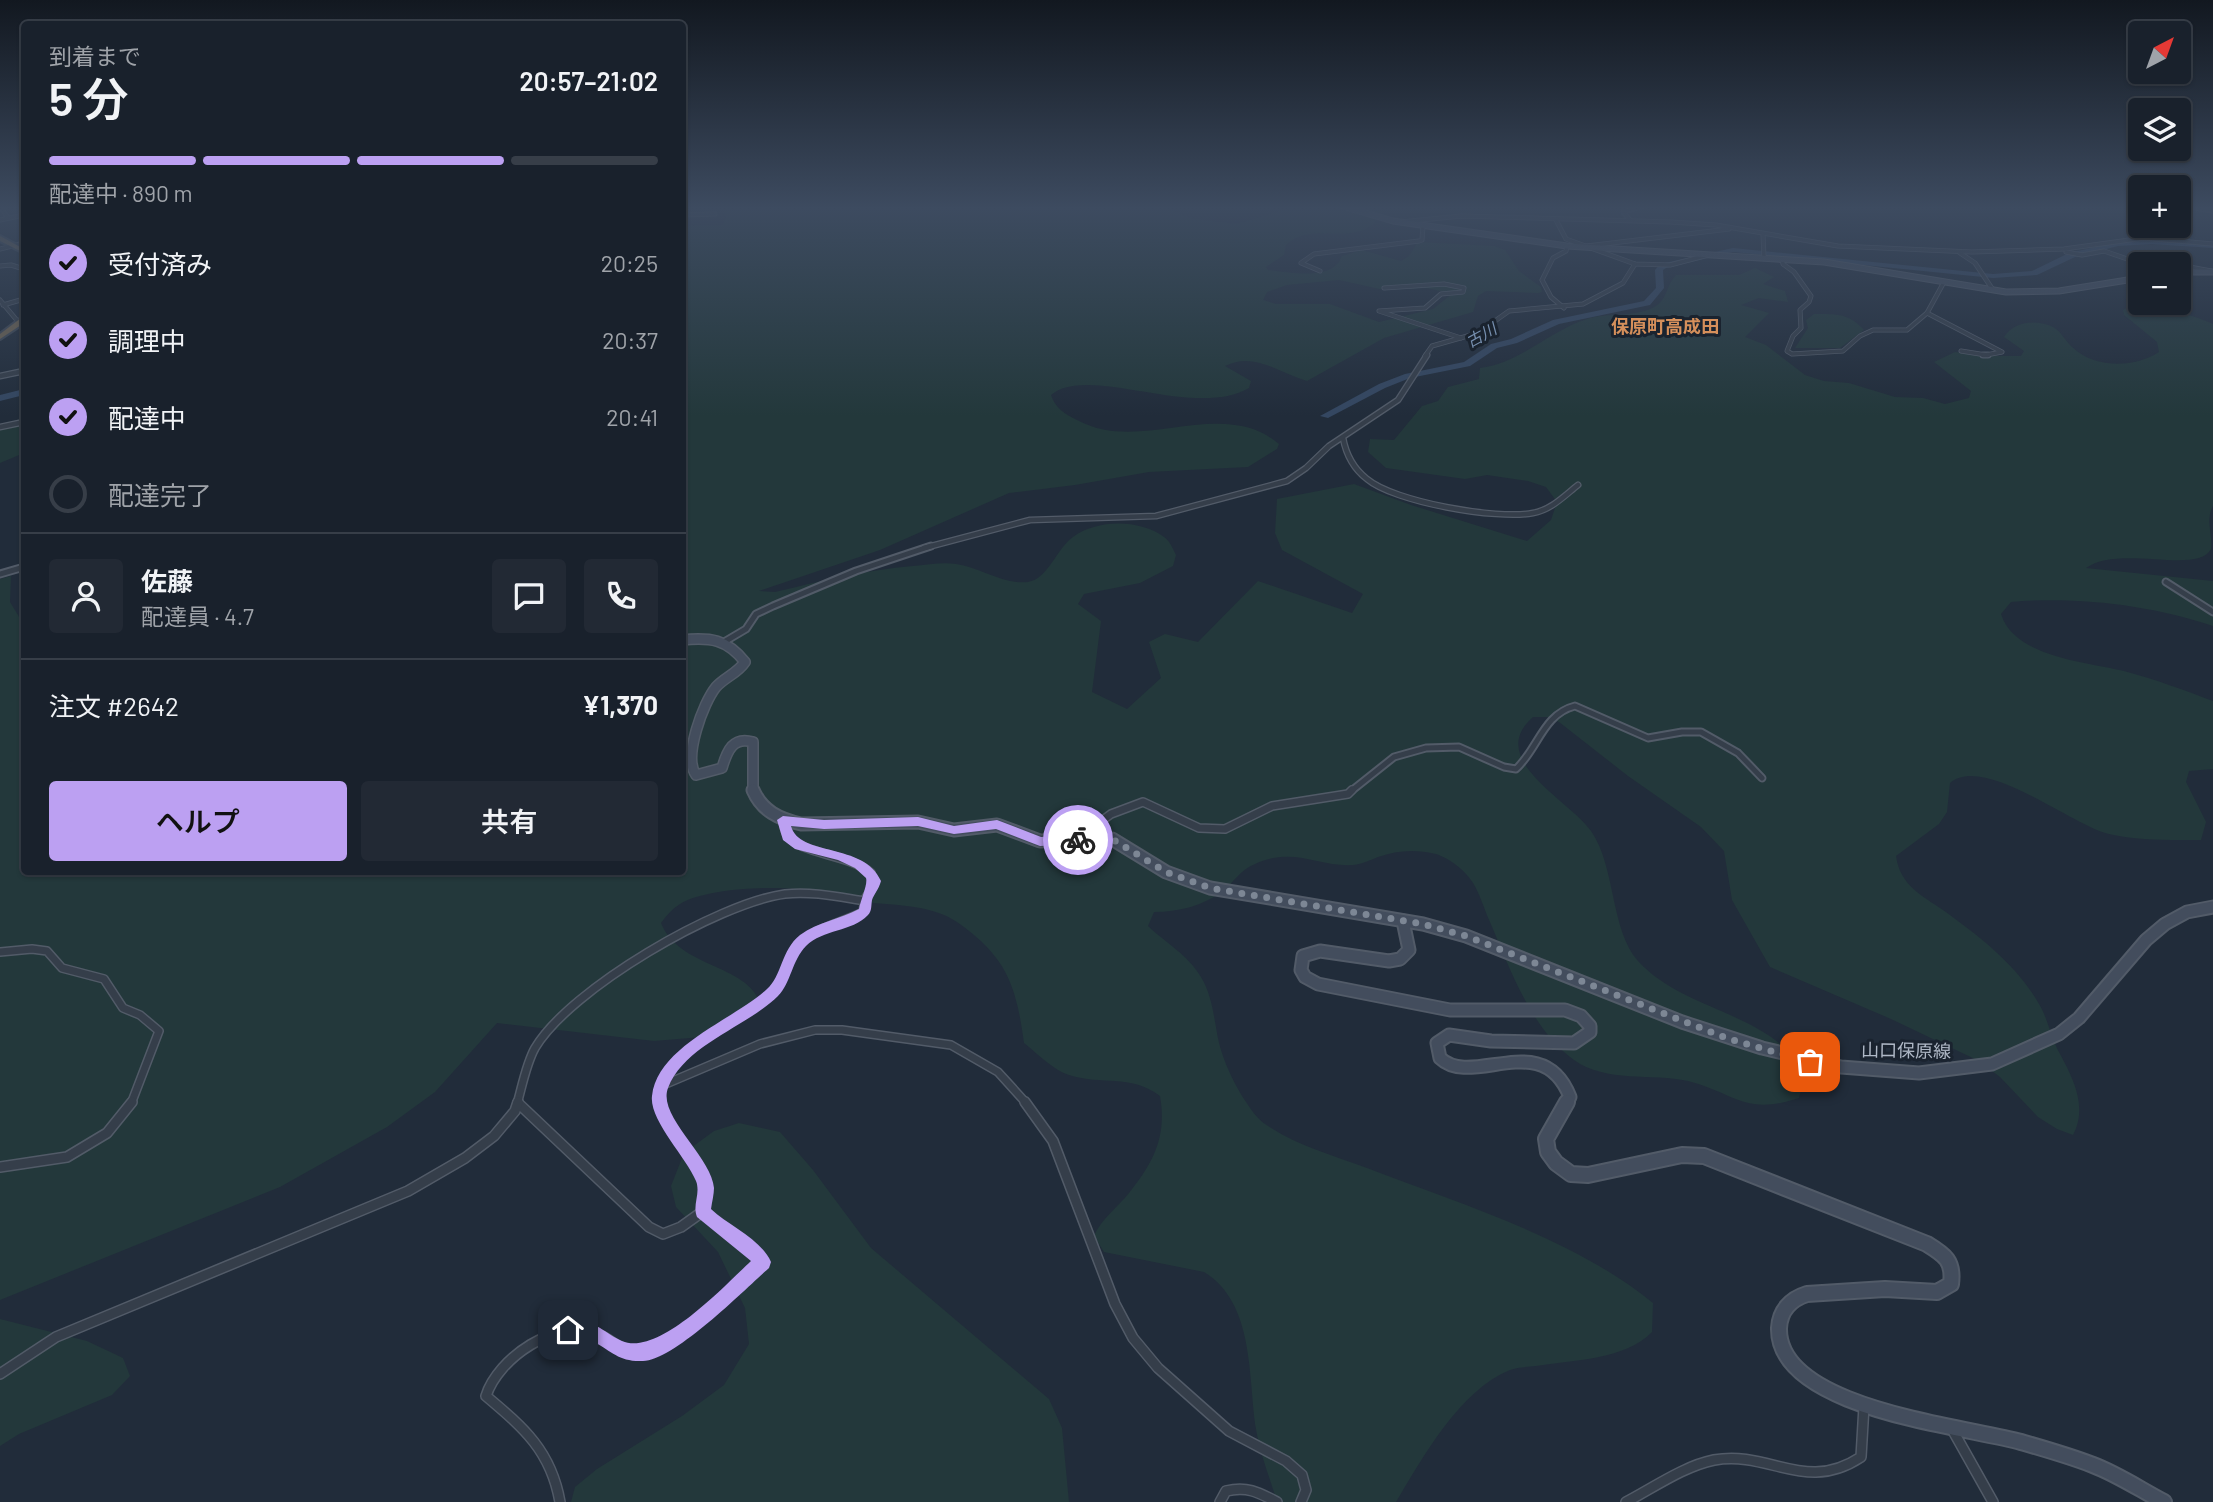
<!DOCTYPE html>
<html lang="ja">
<meta charset="utf-8">
<style>
:root{--surface:#19212c;--page:#222934;--text:#f1f3f6;--muted:#9fa3a9;--line:#373e48;--accent:#bca0f2}
body{margin:0;font-family:Barlow,"Noto Sans JP",sans-serif;background:var(--page);color:var(--text);height:100vh;display:flex;flex-direction:column;font-size:26px;white-space:nowrap}
*{box-sizing:border-box;margin:0}
p{font-size:23px;color:var(--muted)}
.icon{flex:none;width:38px;height:38px;fill:none;stroke:currentColor;stroke-width:2;stroke-linecap:round;stroke-linejoin:round}
.map{position:relative;flex:1;overflow:hidden}
.drawer{position:absolute;left:21px;top:21px;width:665px;height:854px;display:flex;flex-direction:column;background:var(--surface);border-radius:7px;box-shadow:0 2px 5px #0004,0 0 0 2px var(--line)}
.drawer>*{flex:none}
.needle{width:46px;rotate:41deg}
.controls{position:absolute;left:2128px;top:21px;display:grid;gap:14px}
.controls a{display:grid;place-items:center;width:63px;height:63px;border-radius:7px;background:var(--surface);box-shadow:0 2px 5px #0004,0 0 0 2px var(--line);font-size:35px}
.pin{position:absolute;display:grid;place-items:center;width:60px;height:60px;color:#fff;margin:-30px;border-radius:14px;box-shadow:0 4px 10px #0006}
.courier{position:absolute;display:grid;place-items:center;width:70px;height:70px;margin:-35px;border:5px solid #bca0f2;border-radius:50%;background:#fff;color:#222;box-shadow:0 2px 9px #0007}
.headline em{font-style:normal;font-weight:600}
.headline div{display:flex;flex-direction:column-reverse}
.headline{display:flex;align-items:center;justify-content:space-between;height:119px;padding:0 28px}
h1{font-size:46px;font-weight:600;line-height:52px}
.bar{display:grid;grid-template-columns:repeat(4,1fr);gap:10px 7px;align-content:center;height:84px;padding:0 28px}
.bar i{height:9px;border-radius:5px;background:var(--line)}
.bar .selected{background:var(--accent)}
.bar p{grid-column:span 4}
.line{display:flex;align-items:center;gap:18px;padding:0 28px;border-top:2px solid var(--line)}
.line div{flex:1}
.round{display:grid;place-items:center;flex:none;width:74px;height:74px;border-radius:7px;background:var(--page)}
ol{padding:0 28px;list-style:none}
li{display:flex;align-items:center;gap:21px;height:77px}
li p{margin-inline-start:auto}
li .icon{padding:7px;border-radius:50%;background:var(--accent);color:#111;stroke-width:4}
li:last-child{color:var(--muted)}
li i{width:38px;height:38px;border:4px solid var(--line);border-radius:50%}
.primary-button{display:flex;gap:14px;margin-top:auto;padding:14px 28px}
.primary-button a{flex:1;height:80px;border-radius:7px;background:var(--accent);color:#111;font-size:28px;font-weight:600;line-height:80px;text-align:center}
.primary-button a+a{background:var(--page);color:var(--text)}
.map>svg:first-child{display:block}
.green{fill:#23383b;fill-rule:evenodd}
.lines{fill:none;stroke-linecap:round;stroke-linejoin:round}
.river{fill:#344761;fill-rule:evenodd}
.street-far4-casing{stroke:#525b68;stroke-width:5}
.street-far3-casing{stroke:#525b68;stroke-width:7}
.street-far2-casing{stroke:#525b68;stroke-width:9}
.street-far1-casing{stroke:#525b68;stroke-width:10}
.street-casing{stroke:#525b68;stroke-width:12}
.secondary-far3-casing{stroke:#525b68;stroke-width:7}
.secondary-far2-casing{stroke:#525b68;stroke-width:12}
.secondary-far1-casing{stroke:#525b68;stroke-width:15}
.secondary-casing{stroke:#525b68;stroke-width:18}
.highway-casing{stroke:#3f4855;stroke-width:4}
.street-far4{stroke:#353e4a;stroke-width:3.5}
.street-far3{stroke:#353e4a;stroke-width:4.5}
.street-far2{stroke:#353e4a;stroke-width:5}
.street-far1{stroke:#353e4a;stroke-width:7}
.street{stroke:#353e4a;stroke-width:9}
.secondary-far3{stroke:#434d5d;stroke-width:5}
.secondary-far2{stroke:#434d5d;stroke-width:9}
.secondary-far1{stroke:#434d5d;stroke-width:11}
.secondary{stroke:#434d5d;stroke-width:14}
.highway{fill:#706451;fill-rule:evenodd}
.route{fill:#bca0f2}
.done{stroke:#7d8795;stroke-width:7;stroke-dasharray:0 12.6}
.labels{text-anchor:middle;stroke-width:6;stroke-linejoin:round;paint-order:stroke}
.far-water-label{font-size:16px;font-style:italic;fill:#768faf;stroke:#1a232f}
.far-quarter-label{font-size:18px;font-weight:bold;fill:#d58f5b;stroke:#1a232f}
.street-label{font-size:18px;fill:#afb8c6;stroke:#1a232f}
</style>
<div class="map">
<svg width="2213" height="1502" viewBox="0 0 2213 1502">
<rect width="100%" height="100%" fill="#212c3a"/>
<!-- green -->
<g class="green">
<path d="M719,206H1164L1190,218L1237,224L1295,206H1386C1381,211 1379,219 1373,224C1349,245 1312,221 1286,245L1284,255L1266,267L1268,270C1285,272 1323,279 1336,265C1339,263 1340,259 1342,256L1362,250L1401,261L1409,256L1418,242L1494,246L1505,250L1519,271L1541,287L1542,292L1538,293L1486,291L1478,296L1473,312L1384,338L1307,381C1279,373 1254,351 1225,366L1251,381L1249,388C1194,420 1088,363 1051,395C1055,408 1065,414 1077,420C1127,447 1182,418 1235,425C1252,427 1266,433 1279,444L1277,449L1248,467L1149,472L1075,485L1009,493L880,550L759,591L775,592C821,581 866,570 913,566C927,565 942,562 956,564C980,567 1003,585 1028,582C1048,579 1057,548 1073,537C1097,519 1140,519 1164,537C1170,541 1173,549 1176,555L1173,566L1140,583L1084,594L1078,604L1101,621L1092,692L1127,709L1161,678L1149,642L1165,634L1198,642L1258,581L1352,613L1363,594L1282,550L1275,533L1277,499L1354,484L1411,505L1527,541L1551,520L1557,502L1546,487L1528,481L1487,475L1465,479L1386,468L1368,452L1370,439L1394,440L1422,406L1438,401L1448,387L1479,379L1480,368C1519,364 1549,331 1587,319C1608,312 1637,318 1656,306C1668,298 1666,285 1676,275H1739L1755,268L1774,277L1763,284L1785,291L1788,302L1759,298L1741,305L1769,313L1745,337L1766,345L1805,375L1824,381L1849,383L1895,397L1923,398L1945,404L1969,398L1971,391L1934,362L1955,352L1983,356H2021L2024,351L2004,337C2014,321 2037,319 2053,327C2062,332 2065,341 2072,347C2095,369 2135,368 2159,352L2157,342L2124,315L2123,310C2143,298 2192,315 2213,324V506C2205,520 2213,535 2211,549C2198,575 2118,544 2086,568L2213,581V626C2152,605 2075,596 2011,602L2001,614C2014,657 2087,662 2124,671C2154,679 2184,690 2213,701V769L2189,771L2186,782L2206,822L2201,840C2171,840 2139,841 2109,834C2071,825 1984,754 1950,783L1947,812L1939,824L1896,856C1900,885 1921,895 1943,910C1979,936 2017,965 2039,1004C2048,1019 2051,1038 2060,1054C2073,1078 2088,1107 2073,1135L2057,1129L2038,1117L2000,1077L1979,1061L1891,1019L1770,967L1732,900L1724,851L1701,827L1628,776L1559,722L1549,717H1533C1485,759 1568,799 1591,831C1616,867 1610,929 1638,961C1680,1007 1750,1010 1792,1055C1795,1058 1801,1062 1803,1066C1807,1076 1801,1089 1799,1098C1745,1116 1735,1093 1688,1081C1652,1073 1606,1083 1574,1060C1531,1029 1510,969 1490,922C1484,909 1480,894 1473,883C1466,871 1449,858 1436,854C1416,849 1397,850 1378,857C1370,860 1363,864 1353,865C1318,867 1294,846 1255,864C1240,870 1234,882 1223,891C1203,906 1178,912 1154,912L1148,926C1166,943 1188,955 1201,977C1213,997 1214,1020 1219,1043C1224,1062 1232,1079 1242,1096C1248,1105 1256,1118 1265,1124C1297,1146 1332,1155 1367,1168C1461,1204 1575,1239 1653,1303L1652,1332C1625,1360 1573,1360 1536,1366C1528,1367 1517,1367 1510,1370C1460,1390 1422,1458 1396,1502H1277C1270,1478 1260,1454 1256,1429C1248,1378 1255,1303 1204,1272L1104,1252L1094,1236C1102,1218 1117,1208 1129,1193C1154,1162 1167,1136 1160,1096C1129,1073 1103,1086 1069,1075C1053,1070 1038,1054 1024,1043C1016,985 1007,957 957,922C929,903 890,906 858,901C837,898 816,891 795,889C767,886 704,889 680,904C672,909 666,916 661,923C679,968 747,964 760,1003L702,1037L654,1041L497,1023L435,1092L387,1127L280,1187L0,1300V579L11,576L10,602L24,625V872H682L683,226L723,225L727,214ZM1339,280L1384,290L1427,288L1452,294L1433,309L1379,322L1330,304H1276L1263,300L1267,292L1287,285Z"/>
<path d="M1814,314C1835,314 1849,313 1864,330L1840,348H1795L1808,328L1806,320Z"/>
<polygon points="24,425 24,453 0,463 0,430"/>
<polygon points="739,1123 780,1132 813,1170 871,1248 1049,1399 1062,1428 1069,1502 571,1502 575,1487 597,1469 682,1416 724,1385 749,1344 745,1308 718,1252 676,1207 671,1186 684,1153 714,1131"/>
<polygon points="0,1319 87,1341 123,1358 130,1376 112,1395 19,1434 0,1446"/>
</g>
<g class="lines">
<!-- river -->
<g class="river">
<polygon points="2151,240 2213,244 2213,248 2151,244 2118,246 2075,257 2037,275 1993,278 1733,252 1666,268 1663,270 1664,288 1650,305 1559,324 1517,343 1497,348 1470,366 1410,378 1385,388 1328,418 1320,416 1379,384 1405,374 1464,362 1491,344 1511,339 1553,320 1644,301 1656,288 1655,270 1660,264 1733,248 1993,274 2032,271 2069,253 2118,242"/>
<polygon points="24,389 24,395 0,401 0,395"/>
</g>
<defs>
<g id="street-far4">
<polyline points="0,206 8,218"/>
<polyline points="2183,206 2213,211"/>
<polyline points="682,215 715,214"/>
<polyline points="0,220 24,215"/>
<polyline points="1556,220 1566,239 1635,264 1670,265 1708,255"/>
<polyline points="1630,220 1623,212 1644,206"/>
<polyline points="1401,222 1461,216 1671,222 1716,225 1838,246 1972,252 2064,249 2144,238 2213,244"/>
<polyline points="1763,234 1764,258"/>
<polyline points="1587,246 1729,229"/>
<polyline points="0,249 24,243"/>
<polyline points="2066,252 2082,255 2104,251 2136,262 2157,264"/>
<polyline points="1960,253 1975,263 1993,290"/>
<polyline points="1782,259 1783,264 1794,272 1811,296 1809,302 1800,310 1801,328 1793,336 1787,351 1792,354 1843,351 1860,336 1873,330 1907,330 1927,313 1944,282"/>
<polyline points="2179,265 2211,271"/>
<polyline points="0,266 11,265 24,269"/>
<polyline points="1320,271 1301,263 1314,254 1419,241 1422,240 1423,225"/>
<polyline points="1384,288 1444,284 1464,288 1463,292 1441,294 1425,308 1379,311 1461,338"/>
<polyline points="0,300 20,324"/>
<polyline points="3,305 24,299"/>
<polyline points="1564,308 1551,297 1542,280 1553,258 1566,251 1567,246"/>
<polyline points="1927,313 2002,352 1986,355 1961,351"/>
<polyline points="1425,356 1432,346 1478,333 1509,311 1583,304 1623,283 1635,264"/>
</g>
<g id="street-far3">
<polyline points="1983,355 1988,355"/>
<polyline points="0,376 24,371"/>
<polyline points="0,427 24,422"/>
<path d="M1343,438C1346,454 1354,469 1367,479C1394,502 1497,520 1533,513C1551,510 1564,496 1578,485"/>
<polyline points="924,548 1030,520 1156,516 1287,481 1306,468 1329,446 1398,400 1427,355"/>
</g>
<g id="street-far2">
<polyline points="0,574 24,567"/>
<polyline points="2166,582 2213,612"/>
<polyline points="724,642 746,629 756,614 773,606 856,571 931,546"/>
<path d="M1350,792L1394,757L1426,748L1459,747L1504,767L1516,769C1538,749 1543,714 1575,706L1648,738L1682,732H1701L1738,753L1762,778"/>
</g>
<g id="street-far1">
<polyline points="1077,839 1111,814 1143,802 1199,828 1225,829 1272,806 1348,794 1352,790"/>
<polyline points="0,952 32,949 47,951 62,968 104,979 123,1008 140,1015 159,1031 131,1104"/>
<polyline points="661,1086 760,1044 815,1030 842,1030 951,1045 998,1072 1027,1104"/>
<path d="M517,1104C522,1087 526,1064 535,1048C570,989 718,903 785,894C812,891 839,897 865,901"/>
<path d="M660,1104C657,1046 743,1027 774,990C787,975 788,953 804,940C821,926 844,922 863,912L865,899L874,885L871,873C849,854 800,854 788,836C784,832 784,825 783,820"/>
</g>
<g id="street">
<polyline points="1025,1102 1053,1141 1115,1304 1133,1338 1158,1368 1229,1431 1286,1461 1302,1475 1306,1490 1301,1502"/>
<path d="M518,1103L649,1227L663,1234L681,1227L702,1212C714,1158 671,1146 659,1102"/>
<polyline points="0,1167 67,1157 107,1133 132,1102"/>
<polyline points="0,1374 56,1337 408,1191 465,1158 494,1136 515,1111 518,1102"/>
<polyline points="1952,1429 1993,1502"/>
<path d="M560,1502C551,1451 524,1428 486,1396C498,1358 556,1318 597,1334C614,1340 625,1357 645,1353C681,1345 735,1287 763,1262L702,1212"/>
<path d="M1220,1502L1226,1491C1247,1486 1258,1492 1277,1502"/>
<path d="M1626,1502C1653,1488 1684,1466 1714,1460C1770,1450 1805,1494 1861,1457L1864,1406"/>
</g>
<g id="secondary-far3">
<polyline points="1342,206 1393,221 1567,246 1824,262 2006,292 2059,291 2140,278"/>
<polyline points="2179,272 2213,272"/>
<polyline points="20,324 24,330"/>
</g>
<path id="secondary-far2" d="M682,640C710,637 727,639 745,662C738,673 725,677 716,687C703,703 683,757 696,775L722,768C727,751 733,736 753,742V792"/>
<g id="secondary-far1">
<path d="M753,790C762,811 779,819 801,824L918,822L954,830L997,825L1040,841L1112,839L1166,872L1210,888L1423,924L1466,936L1682,1022L1762,1048L1841,1067L1919,1073L1992,1064L2059,1034L2079,1018L2146,940L2165,924L2187,912L2213,907"/>
<path d="M1403,921L1409,950L1400,959L1389,961L1320,951L1303,956L1301,970L1305,977L1318,984L1450,1010H1565L1581,1016L1590,1026V1032L1574,1043L1491,1041L1449,1035L1437,1043L1440,1058C1472,1089 1543,1027 1570,1097L1566,1104"/>
</g>
<path id="secondary" d="M1567,1102L1546,1139L1548,1152L1556,1163L1571,1174L1588,1175L1682,1155L1704,1156L1927,1244C1945,1255 1954,1261 1951,1284L1937,1292L1885,1289L1807,1294C1791,1299 1780,1310 1779,1328C1777,1409 1964,1426 2021,1442C2045,1449 2070,1456 2093,1465C2117,1474 2141,1490 2164,1502"/>
<g id="highway">
<polygon points="0,236 24,249 24,253 0,241"/>
<polygon points="21,318 24,318 24,323 0,339 0,334"/>
</g>
</defs>
<!-- street-far4 casing -->
<use href="#street-far4" class="street-far4-casing"/>
<!-- street-far3 casing -->
<use href="#street-far3" class="street-far3-casing"/>
<!-- street-far2 casing -->
<use href="#street-far2" class="street-far2-casing"/>
<!-- street-far1 casing -->
<use href="#street-far1" class="street-far1-casing"/>
<!-- street casing -->
<use href="#street" class="street-casing"/>
<!-- secondary-far3 casing -->
<use href="#secondary-far3" class="secondary-far3-casing"/>
<!-- secondary-far2 casing -->
<use href="#secondary-far2" class="secondary-far2-casing"/>
<!-- secondary-far1 casing -->
<use href="#secondary-far1" class="secondary-far1-casing"/>
<!-- secondary casing -->
<use href="#secondary" class="secondary-casing"/>
<!-- highway casing -->
<use href="#highway" class="highway-casing"/>
<!-- street-far4 -->
<use href="#street-far4" class="street-far4"/>
<!-- street-far3 -->
<use href="#street-far3" class="street-far3"/>
<!-- street-far2 -->
<use href="#street-far2" class="street-far2"/>
<!-- street-far1 -->
<use href="#street-far1" class="street-far1"/>
<!-- street -->
<use href="#street" class="street"/>
<!-- secondary-far3 -->
<use href="#secondary-far3" class="secondary-far3"/>
<!-- secondary-far2 -->
<use href="#secondary-far2" class="secondary-far2"/>
<!-- secondary-far1 -->
<use href="#secondary-far1" class="secondary-far1"/>
<!-- secondary -->
<use href="#secondary" class="secondary"/>
<!-- highway -->
<use href="#highway" class="highway"/>
</g>
<!-- sky -->
<linearGradient id="sky" x2="0" y2="1"><stop stop-color="#121820"/><stop offset="0.5" stop-color="#3d4b60"/><stop offset="1" stop-color="#3d4b60" stop-opacity="0"/></linearGradient>
<rect width="2213" height="416" fill="url(#sky)"/>
<!-- route -->
<path class="route" d="M783,816L824,820L918,817L954,826L997,820L1041,837L1078,835L1084,840L1078,844L1040,846L996,829L954,834L918,826L824,829L791,826C799,857 864,842 881,881C879,889 874,894 872,900C871,906 872,911 868,915C852,932 823,929 806,946C792,960 791,983 778,996C747,1027 685,1044 668,1088C657,1116 712,1157 714,1188C714,1194 712,1202 711,1209C729,1226 761,1239 771,1262L769,1268C744,1290 675,1360 643,1361C619,1362 613,1352 594,1342C584,1337 572,1340 562,1336L559,1330L562,1324C589,1312 601,1332 622,1341C659,1357 725,1285 751,1261L697,1217C692,1205 701,1193 696,1181C686,1157 649,1120 652,1096C657,1046 735,1019 767,989C782,976 781,950 800,935C818,922 840,919 859,909C861,899 868,884 866,878L855,868L838,860L795,849L783,840L777,820Z"/>
<g class="lines">
<!-- done -->
<polyline class="done" points="1078,840 1112,839 1166,872 1210,888 1423,924 1466,936 1729,1039 1810,1062"/>
</g>
<g class="labels">
<!-- far-water labels -->
<g class="far-water-label">
<text transform="translate(1481 335) rotate(-29)" y="6">古川</text>
</g>
<!-- far-quarter labels -->
<g class="far-quarter-label">
<text x="1665" y="333">保原町高成田</text>
</g>
<!-- street labels -->
<g class="street-label">
<text transform="translate(1906 1051) rotate(1)" y="6">山口保原線</text>
</g>
</g>
</svg>
<div class="controls">
<a><svg class="needle" viewBox="-14 -14 28 28"><path d="M0-13l5 13h-10z" fill="#e53935"/><path d="M0 13l5-13h-10z" fill="#9fa3a9"/></svg></a>
<a><svg class="icon" aria-label="layers" viewBox="0 0 24 24"><path d="M12 4l9 5-9 5-9-5zM3 14l9 5 9-5"/></svg></a>
<a>+</a>
<a>−</a>
</div>
<div class="pin" style="left:1810px;top:1062px;background:#ea580c"><svg class="icon" aria-label="bag" viewBox="0 0 24 24"><path d="M5 8h14l-1 12H6zM9 8a3 3 0 0 1 6 0"/></svg></div>
<div class="pin" style="left:568px;top:1330px;background:#1f2937"><svg class="icon" aria-label="home" viewBox="0 0 24 24"><path d="M3 11l9-7 9 7M6 9v11h12V9"/></svg></div>
<div class="courier" style="left:1078px;top:840px"><svg class="icon" aria-label="bike" viewBox="0 0 24 24"><circle cx="6" cy="16" r="4"/><circle cx="18" cy="16" r="4"/><path d="M6 16l4-8h5l3 8M10 8l3 8H6M13 5h3"/></svg></div>
<section class="drawer">
<div class="headline"><div><h1>5 分</h1><p>到着まで</p></div><em>20:57–21:02</em></div>
<div class="bar"><i class="selected"></i><i class="selected"></i><i class="selected"></i><i></i><p>配達中 · 890 m</p></div>
<ol>
<li><svg class="icon" aria-label="check" viewBox="0 0 24 24"><path d="M5 12l5 5 9-10"/></svg>受付済み<p>20:25</p></li>
<li><svg class="icon" aria-label="check" viewBox="0 0 24 24"><path d="M5 12l5 5 9-10"/></svg>調理中<p>20:37</p></li>
<li><svg class="icon" aria-label="check" viewBox="0 0 24 24"><path d="M5 12l5 5 9-10"/></svg>配達中<p>20:41</p></li>
<li><i></i>配達完了</li>
</ol>
<div class="line" style="height:126px"><a class="round"><svg class="icon" aria-label="person" viewBox="0 0 24 24"><circle cx="12" cy="8" r="4"/><path d="M4 21q1-7 8-7t8 7"/></svg></a><div><b>佐藤</b><p>配達員 · 4.7</p></div><a class="round"><svg class="icon" aria-label="chat" viewBox="0 0 24 24"><path d="M4 5h16v11H9l-5 4z"/></svg></a><a class="round"><svg class="icon" aria-label="phone" viewBox="0 0 24 24"><path d="M5 4h4l2 5-3 2q2 4 5 5l2-3 5 2v4C11 20 4 13 5 4z"/></svg></a></div>
<div class="line" style="height:91px"><div>注文 #2642</div><b>¥1,370</b></div>
<div class="primary-button"><a>ヘルプ</a><a>共有</a></div>
</section>
</div>
